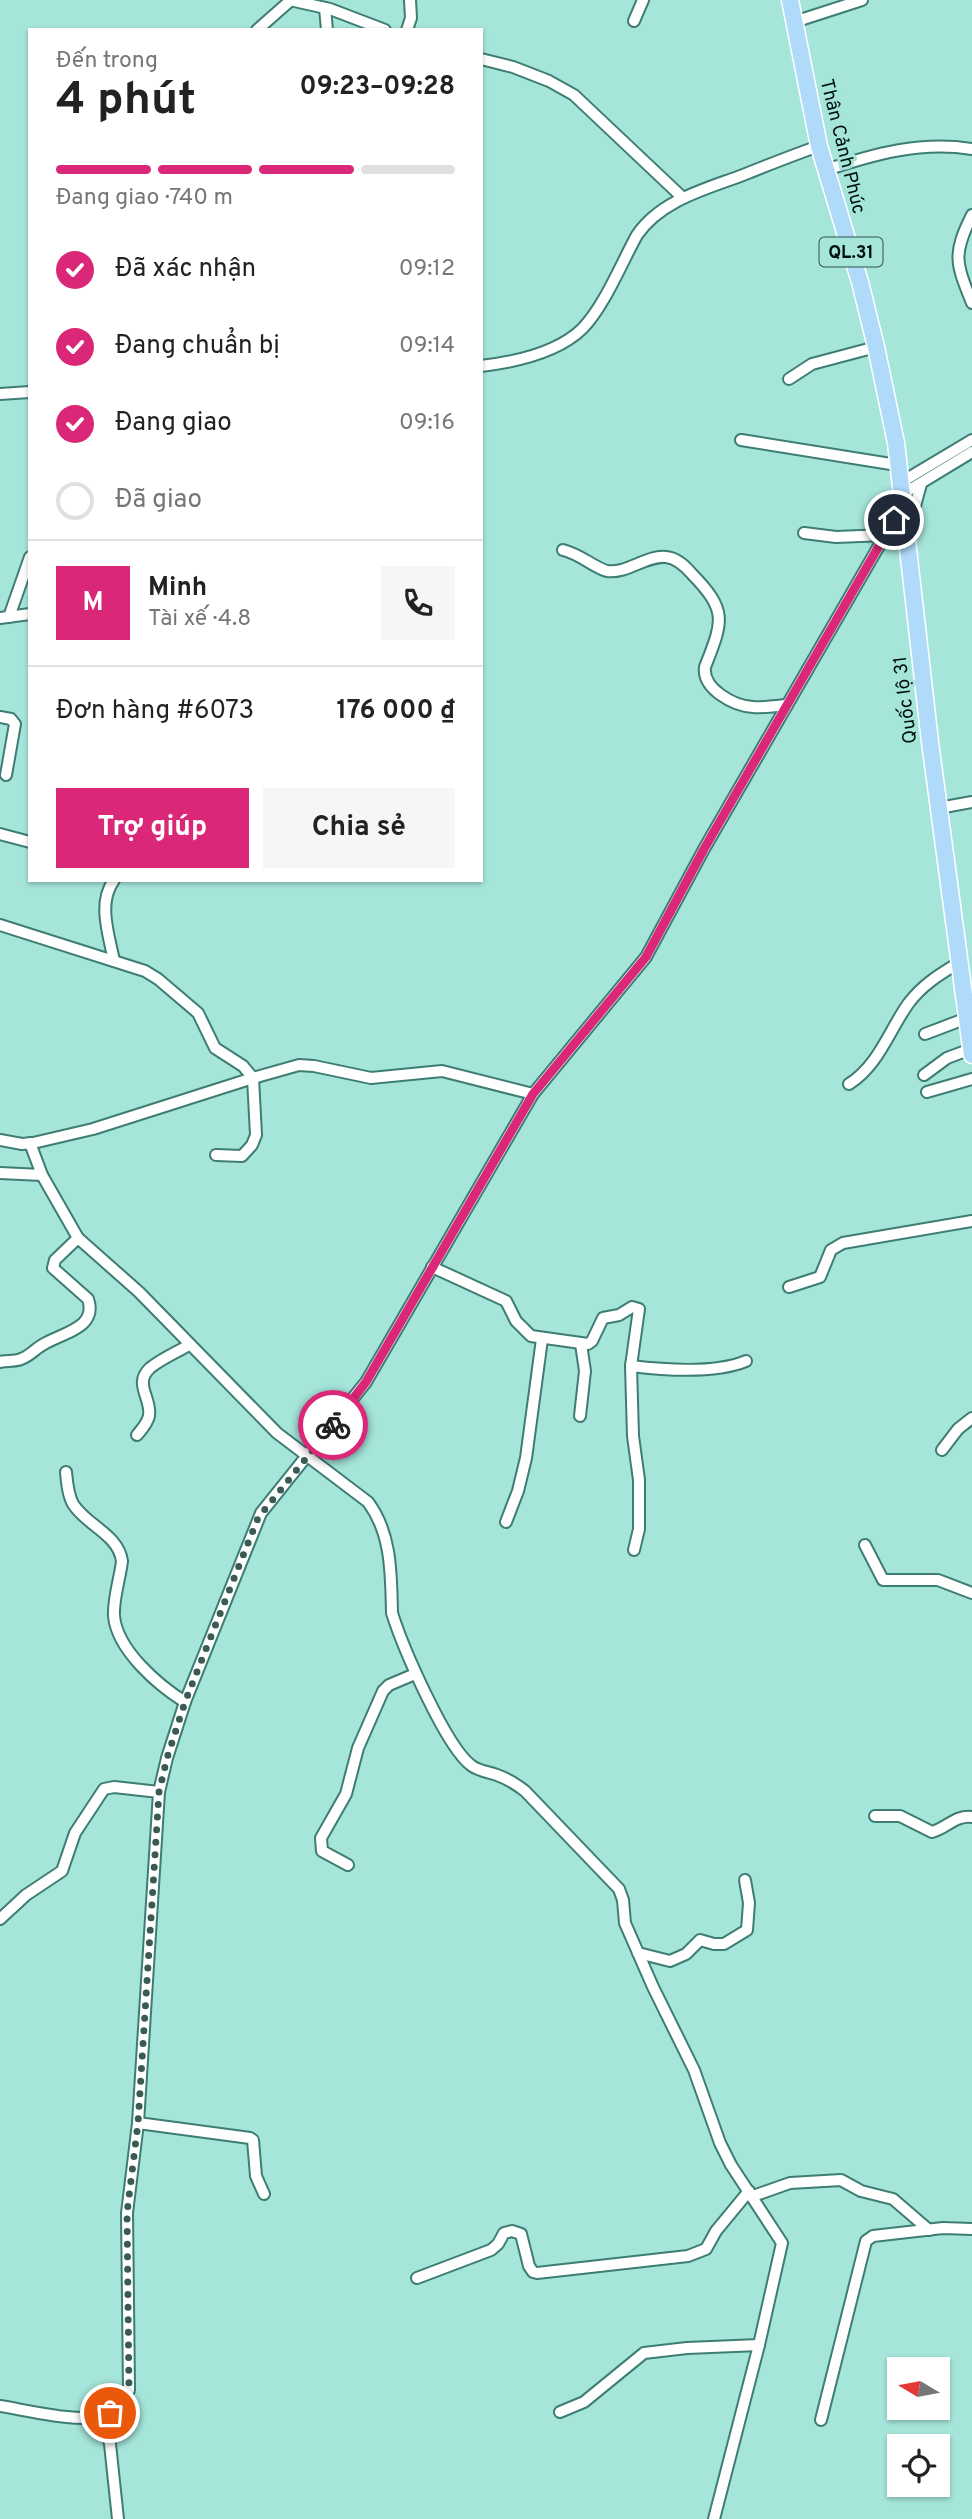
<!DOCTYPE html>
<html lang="vi">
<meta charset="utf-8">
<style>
:root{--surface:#fff;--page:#f6f6f6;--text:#222;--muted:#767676;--line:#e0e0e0;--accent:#db2777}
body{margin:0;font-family:Overpass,sans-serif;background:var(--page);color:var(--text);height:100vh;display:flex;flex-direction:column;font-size:26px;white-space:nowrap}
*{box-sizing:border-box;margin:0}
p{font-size:23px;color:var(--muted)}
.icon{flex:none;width:38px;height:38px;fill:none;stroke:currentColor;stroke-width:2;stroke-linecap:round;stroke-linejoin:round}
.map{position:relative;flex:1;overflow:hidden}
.panel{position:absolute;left:28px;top:28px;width:455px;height:854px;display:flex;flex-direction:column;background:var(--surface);border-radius:0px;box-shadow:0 2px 5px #0004}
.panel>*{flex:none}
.needle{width:46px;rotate:280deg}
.controls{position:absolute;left:887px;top:2357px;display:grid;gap:14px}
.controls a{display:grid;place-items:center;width:63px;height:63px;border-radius:0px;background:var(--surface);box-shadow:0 2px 5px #0004;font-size:35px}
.pin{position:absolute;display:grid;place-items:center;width:60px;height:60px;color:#fff;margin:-30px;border:4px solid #fff;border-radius:50%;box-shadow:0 2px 7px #0007}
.courier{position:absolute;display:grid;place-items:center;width:70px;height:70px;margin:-35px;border:5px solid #db2777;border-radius:50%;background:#fff;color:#222;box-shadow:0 2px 9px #0007}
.overview em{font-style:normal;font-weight:700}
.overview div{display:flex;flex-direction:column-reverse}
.overview{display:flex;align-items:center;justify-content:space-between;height:119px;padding:0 28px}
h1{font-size:46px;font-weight:700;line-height:52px}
.bar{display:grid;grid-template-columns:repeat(4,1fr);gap:10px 7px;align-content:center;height:84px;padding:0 28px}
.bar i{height:9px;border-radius:5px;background:var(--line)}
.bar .on{background:var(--accent)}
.bar p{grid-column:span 4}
.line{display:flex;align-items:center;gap:18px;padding:0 28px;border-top:2px solid var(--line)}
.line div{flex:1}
.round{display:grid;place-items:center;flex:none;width:74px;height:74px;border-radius:0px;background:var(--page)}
ol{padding:0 28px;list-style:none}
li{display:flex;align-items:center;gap:21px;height:77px}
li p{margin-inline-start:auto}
li .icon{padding:7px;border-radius:50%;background:var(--accent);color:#fff;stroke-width:4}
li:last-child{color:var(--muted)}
li i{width:38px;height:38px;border:4px solid var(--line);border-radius:50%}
.action{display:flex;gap:14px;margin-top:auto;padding:14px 28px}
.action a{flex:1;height:80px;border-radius:0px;background:var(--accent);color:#fff;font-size:28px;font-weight:700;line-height:80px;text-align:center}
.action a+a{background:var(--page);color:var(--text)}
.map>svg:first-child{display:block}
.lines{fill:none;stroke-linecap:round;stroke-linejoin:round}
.minor-casing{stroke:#3e7d73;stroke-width:14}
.highway-casing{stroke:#fff;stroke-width:19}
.minor{stroke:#fff;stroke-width:10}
.highway{stroke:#b0dafa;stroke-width:16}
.done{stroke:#3a5b54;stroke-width:7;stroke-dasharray:0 12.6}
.route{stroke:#db2777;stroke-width:9}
.labels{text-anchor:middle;stroke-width:6;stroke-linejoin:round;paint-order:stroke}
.shield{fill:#a5e5da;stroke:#32504a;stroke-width:2}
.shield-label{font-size:18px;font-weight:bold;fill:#00100c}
.street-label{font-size:19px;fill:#00100c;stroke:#a5e5da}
</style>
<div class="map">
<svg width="972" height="2519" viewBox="0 0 972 2519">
<rect width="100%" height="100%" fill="#a5e5da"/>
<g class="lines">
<defs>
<g id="minor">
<polyline points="290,0 330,9 385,30"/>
<polyline points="325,8 327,30"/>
<polyline points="634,21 643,0"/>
<polyline points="794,22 862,0"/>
<polyline points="257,30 291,0"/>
<polyline points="407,30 411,18 410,0"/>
<polyline points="481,59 513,67 549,81 574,95 683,198"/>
<path d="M826,170C874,154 920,141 972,149"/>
<path d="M972,215C952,255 956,263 972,303"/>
<path d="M481,366C515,362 557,353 582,329C604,307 622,262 637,235C661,200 706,189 743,175C768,165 793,155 819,146"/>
<polyline points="789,379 812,364 876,347"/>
<polyline points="0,394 30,392"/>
<polyline points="741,440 897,465"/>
<polyline points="900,483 972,440"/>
<polyline points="901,495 972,452"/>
<polyline points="909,528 921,484"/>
<polyline points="804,533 836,537 886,535"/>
<path d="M563,550C580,554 595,568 607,571C627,574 646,555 666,557C677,558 685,566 692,574C728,611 723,621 705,667C702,689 734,706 753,707C764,708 776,706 787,705"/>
<polyline points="9,617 30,557"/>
<polyline points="0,618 30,614"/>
<polyline points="0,717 11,719 15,724 6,775"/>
<polyline points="939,808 972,802"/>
<polyline points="0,834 30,842"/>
<polyline points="0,925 145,971 158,979 198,1013 215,1048 243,1066 253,1078 256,1135 252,1145 242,1156 216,1155"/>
<path d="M114,961C109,935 97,903 114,880"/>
<polyline points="925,1034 967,1018"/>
<polyline points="924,1075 947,1058 971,1049"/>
<path d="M849,1084C878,1066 889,1031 908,1004C922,985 940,974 960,962"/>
<polyline points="927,1092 972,1079"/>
<polyline points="0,1140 22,1144 33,1143 93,1129 253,1078 299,1065 314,1066 371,1078 442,1071 533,1094"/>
<polyline points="30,1143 42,1175 78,1238"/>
<polyline points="0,1173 42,1175"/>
<polyline points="432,1267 506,1301 516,1321 531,1336 588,1344 592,1341 603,1318 619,1315 632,1307 639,1309 631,1366 633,1436 639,1480 639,1529 634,1550"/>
<polyline points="789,1287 820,1277 831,1250 843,1243 972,1221"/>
<path d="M0,1362C7,1360 14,1362 21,1359C30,1356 36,1348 44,1344C62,1333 98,1328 88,1299L53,1268L55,1260L78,1238L139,1292L277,1433L368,1502C392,1534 391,1575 392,1613C402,1645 446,1748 472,1766C479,1771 489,1772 497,1775C508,1779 516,1784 525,1791L619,1889L623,1900L625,1923L653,1987L694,2070L720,2143L731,2165L782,2243L759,2345L714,2519"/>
<path d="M631,1366C664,1370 715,1374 746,1361"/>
<polyline points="580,1416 585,1371 581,1344"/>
<path d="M137,1435C142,1429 147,1424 149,1416C152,1398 133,1384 150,1368C161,1359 177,1352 189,1345"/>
<polyline points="942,1450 958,1429 972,1418"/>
<path d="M66,1472C67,1483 68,1495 73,1504C87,1526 118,1534 122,1561C120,1579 113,1598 114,1616C117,1650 158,1685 185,1702"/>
<polyline points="506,1522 518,1491 526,1458 542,1339"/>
<polyline points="865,1545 883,1580 938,1580 972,1593"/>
<path d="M875,1816H900L932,1832C947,1828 955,1815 972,1817"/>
<polyline points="348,1865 322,1851 321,1838 346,1794 358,1748 383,1691 389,1685 415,1674"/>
<polyline points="0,1919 26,1895 62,1871 75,1833 104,1789 114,1787 159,1792"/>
<polyline points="638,1953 670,1961 686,1954 700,1940 714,1944 724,1944 747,1930 749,1903 745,1880"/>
<polyline points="138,2123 250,2138 253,2140 256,2176 264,2194"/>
<polyline points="753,2196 790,2183 841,2180 861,2191 893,2199 929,2230"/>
<polyline points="417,2278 491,2250 498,2244 504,2233 512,2231 521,2234 529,2266 533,2272 537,2273 688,2256 706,2249 716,2231 749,2191"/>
<path d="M0,2406C26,2410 78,2423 103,2416C116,2412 124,2401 129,2390L127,2213L138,2123L159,1792L167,1758L185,1702L261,1513L366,1382L533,1094L646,957L704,849L902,506"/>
<polyline points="560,2412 584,2402 644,2353 687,2348 759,2345"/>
<polyline points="102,2416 110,2444 118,2519"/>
<polyline points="821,2420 866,2241 873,2236 943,2228 972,2229"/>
</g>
<polyline id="highway" points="790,0 819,146 860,282 876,347 896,443 930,742 972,1055"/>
</defs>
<!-- minor casing -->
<use href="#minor" class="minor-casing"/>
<!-- highway casing -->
<use href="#highway" class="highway-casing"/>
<!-- minor -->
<use href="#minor" class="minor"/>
<!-- highway -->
<use href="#highway" class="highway"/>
</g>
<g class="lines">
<!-- done -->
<polyline class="done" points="110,2413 120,2406 129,2390 127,2213 138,2123 159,1792 167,1758 185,1702 258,1518 333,1425"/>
<!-- route -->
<polyline class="route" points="333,1425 366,1382 533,1094 646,957 704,849 894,520"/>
</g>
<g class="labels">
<!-- shield labels -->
<rect class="shield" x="819.5" y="237.5" width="63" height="29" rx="5"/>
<g class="shield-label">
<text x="851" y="258">QL.31</text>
</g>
<!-- street labels -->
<g class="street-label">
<text transform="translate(844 146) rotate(76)" y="7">Thân Cảnh Phúc</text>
<text transform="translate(904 700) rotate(-97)" y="7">Quốc lộ 31</text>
</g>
</g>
</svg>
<div class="controls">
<a><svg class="needle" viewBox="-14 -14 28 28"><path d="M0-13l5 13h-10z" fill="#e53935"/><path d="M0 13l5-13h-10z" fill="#767676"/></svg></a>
<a><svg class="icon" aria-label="locate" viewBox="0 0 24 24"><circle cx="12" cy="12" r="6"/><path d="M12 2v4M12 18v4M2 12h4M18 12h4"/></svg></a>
</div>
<div class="pin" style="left:110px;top:2413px;background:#ea580c"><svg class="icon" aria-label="bag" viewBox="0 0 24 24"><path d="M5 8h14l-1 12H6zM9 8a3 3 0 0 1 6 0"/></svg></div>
<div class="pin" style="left:894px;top:520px;background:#1f2937"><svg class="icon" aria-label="home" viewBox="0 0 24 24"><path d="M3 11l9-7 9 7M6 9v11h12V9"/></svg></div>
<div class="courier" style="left:333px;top:1425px"><svg class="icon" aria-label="bike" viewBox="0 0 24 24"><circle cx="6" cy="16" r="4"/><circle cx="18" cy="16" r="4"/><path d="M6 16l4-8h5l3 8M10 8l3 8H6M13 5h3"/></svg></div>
<section class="panel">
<div class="overview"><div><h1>4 phút</h1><p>Đến trong</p></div><em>09:23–09:28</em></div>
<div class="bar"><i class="on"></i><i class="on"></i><i class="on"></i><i></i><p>Đang giao · 740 m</p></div>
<ol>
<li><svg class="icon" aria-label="check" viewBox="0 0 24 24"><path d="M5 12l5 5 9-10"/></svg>Đã xác nhận<p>09:12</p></li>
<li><svg class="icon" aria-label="check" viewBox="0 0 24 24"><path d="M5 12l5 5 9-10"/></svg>Đang chuẩn bị<p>09:14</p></li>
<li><svg class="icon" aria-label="check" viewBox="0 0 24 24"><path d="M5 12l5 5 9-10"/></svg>Đang giao<p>09:16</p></li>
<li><i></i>Đã giao</li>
</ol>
<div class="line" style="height:126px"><b class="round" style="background:var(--accent);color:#fff">M</b><div><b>Minh</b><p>Tài xế · 4.8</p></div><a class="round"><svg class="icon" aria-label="phone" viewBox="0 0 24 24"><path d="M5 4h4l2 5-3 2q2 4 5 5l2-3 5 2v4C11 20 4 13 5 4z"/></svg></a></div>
<div class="line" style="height:91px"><div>Đơn hàng #6073</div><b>176 000 ₫</b></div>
<div class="action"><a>Trợ giúp</a><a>Chia sẻ</a></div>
</section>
</div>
